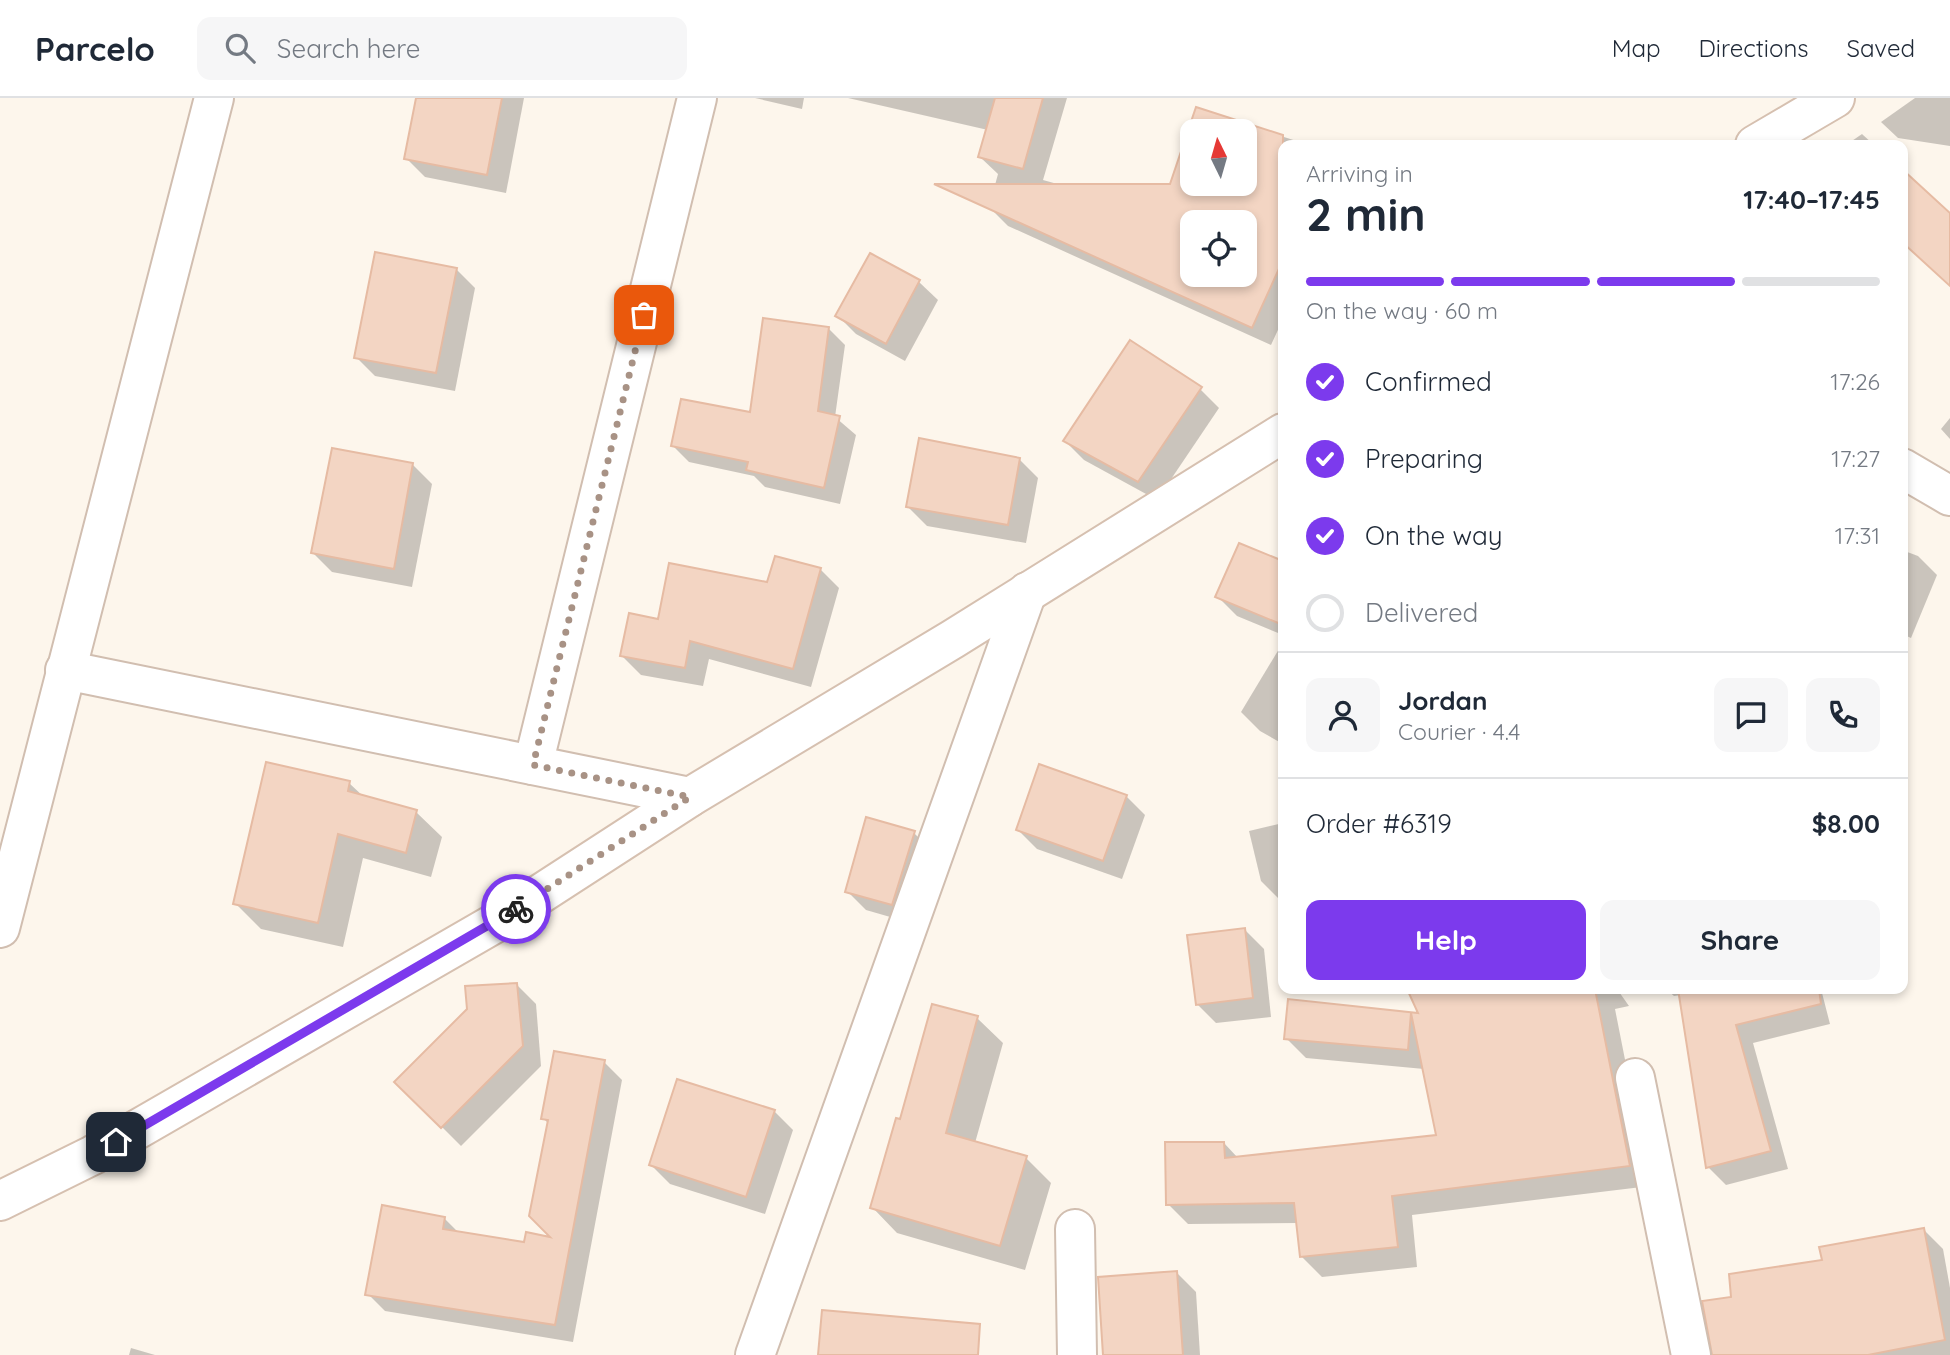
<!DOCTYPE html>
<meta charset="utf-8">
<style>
:root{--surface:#fff;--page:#f6f6f7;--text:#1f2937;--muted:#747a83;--line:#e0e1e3;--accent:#7c3aed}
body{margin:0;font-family:Quicksand,sans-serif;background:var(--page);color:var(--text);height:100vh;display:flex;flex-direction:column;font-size:26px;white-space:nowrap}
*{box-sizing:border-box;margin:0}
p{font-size:23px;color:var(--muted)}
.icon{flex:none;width:38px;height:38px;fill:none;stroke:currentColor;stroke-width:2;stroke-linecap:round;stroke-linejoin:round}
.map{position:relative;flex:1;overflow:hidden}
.sheet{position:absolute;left:1278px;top:42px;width:630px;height:854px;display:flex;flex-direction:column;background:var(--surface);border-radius:14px;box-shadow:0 4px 10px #0003}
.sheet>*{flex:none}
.needle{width:46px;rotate:355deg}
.tools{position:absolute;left:1180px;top:21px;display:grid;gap:14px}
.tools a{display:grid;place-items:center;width:77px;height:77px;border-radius:14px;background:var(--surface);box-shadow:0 4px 10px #0003;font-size:35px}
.pin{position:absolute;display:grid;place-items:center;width:60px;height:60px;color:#fff;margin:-30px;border-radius:14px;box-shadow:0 4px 10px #0006}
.courier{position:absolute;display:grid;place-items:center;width:70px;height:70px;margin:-35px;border:5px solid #7c3aed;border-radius:50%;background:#fff;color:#222;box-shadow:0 2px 9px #0007}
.headline em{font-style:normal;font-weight:800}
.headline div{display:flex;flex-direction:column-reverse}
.headline{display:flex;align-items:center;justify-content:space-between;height:119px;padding:0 28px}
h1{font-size:46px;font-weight:800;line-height:52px}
.bar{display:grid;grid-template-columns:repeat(4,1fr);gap:10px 7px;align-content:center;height:84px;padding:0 28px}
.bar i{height:9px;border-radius:5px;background:var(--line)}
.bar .on{background:var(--accent)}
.bar p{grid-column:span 4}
.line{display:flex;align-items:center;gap:18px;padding:0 28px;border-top:2px solid var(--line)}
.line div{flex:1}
.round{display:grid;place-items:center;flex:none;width:74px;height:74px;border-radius:14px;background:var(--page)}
ol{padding:0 28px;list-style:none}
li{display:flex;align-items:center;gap:21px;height:77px}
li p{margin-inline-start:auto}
li .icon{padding:7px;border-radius:50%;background:var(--accent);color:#fff;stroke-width:4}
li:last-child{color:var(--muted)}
li i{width:38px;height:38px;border:4px solid var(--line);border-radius:50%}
.action{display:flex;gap:14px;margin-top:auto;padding:14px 28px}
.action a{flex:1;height:80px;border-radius:14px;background:var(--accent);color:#fff;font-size:28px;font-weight:800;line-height:80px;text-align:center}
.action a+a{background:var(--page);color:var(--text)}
header{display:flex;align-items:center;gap:42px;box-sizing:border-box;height:98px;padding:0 35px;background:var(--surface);border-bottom:2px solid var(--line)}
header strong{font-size:33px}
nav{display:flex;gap:38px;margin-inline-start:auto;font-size:24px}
.search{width:490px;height:63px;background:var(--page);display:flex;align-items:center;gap:18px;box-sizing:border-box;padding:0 24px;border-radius:14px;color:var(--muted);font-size:26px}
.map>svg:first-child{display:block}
.shadow{fill:#0003;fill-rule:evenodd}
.building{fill:#f3d5c3;stroke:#e6bba3;stroke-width:2;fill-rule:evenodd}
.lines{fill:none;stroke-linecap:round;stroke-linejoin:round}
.street-casing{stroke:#d1beb0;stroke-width:42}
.secondary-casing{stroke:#d6c0b0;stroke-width:42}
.street{stroke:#fff;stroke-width:38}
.secondary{stroke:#fff;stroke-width:38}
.done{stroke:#a89285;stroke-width:7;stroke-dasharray:0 12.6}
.route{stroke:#7c3aed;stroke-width:9}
</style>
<header>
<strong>Parcelo</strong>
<div class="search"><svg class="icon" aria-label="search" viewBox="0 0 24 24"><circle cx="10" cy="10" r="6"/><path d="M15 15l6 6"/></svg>Search here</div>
<nav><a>Map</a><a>Directions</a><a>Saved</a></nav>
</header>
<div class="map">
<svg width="1950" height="1257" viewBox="0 0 1950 1257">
<rect width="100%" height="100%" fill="#fdf6ec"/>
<!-- shadow -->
<g class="shadow">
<polygon points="418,0 524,0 506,95 425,79 406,60"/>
<polygon points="755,0 804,0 802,11"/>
<path d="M848,0H1067L1043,82L1162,115L1197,11L1309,47H1283V221L1271,247L1008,128L989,109L998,76L980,59L988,32ZM1192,33H1244V86H1192ZM1192,124H1244V177H1192Z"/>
<polygon points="1915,0 1950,0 1950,48 1898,40 1881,24"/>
<polygon points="1862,36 1874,47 1846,47"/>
<polygon points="456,171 475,190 455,293 375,278 356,259"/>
<polygon points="919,184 938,202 905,263 856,236 837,217"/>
<polygon points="828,230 845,247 835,319 856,337 840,406 765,389 754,378 689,364 673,348 752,316"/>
<polygon points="1200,291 1219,310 1157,402 1084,362 1065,343"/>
<polygon points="1950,320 1950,341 1941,331"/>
<polygon points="1019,361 1038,380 1026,445 927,428 908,409"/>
<polygon points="413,367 432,386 412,489 332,474 313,455"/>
<polygon points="1902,452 1918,458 1937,477 1911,540 1902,536"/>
<polygon points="1283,466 1283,537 1237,518 1218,499"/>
<polygon points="820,471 839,490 811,589 709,561 703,588 641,577 622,558 660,523"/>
<polygon points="1282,546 1283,547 1283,646 1260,633 1241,614"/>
<polygon points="349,685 364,699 416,714 442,739 431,779 363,760 343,849 261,831 235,805"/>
<polygon points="1126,698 1145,717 1122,781 1037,751 1018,732"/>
<polygon points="1283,725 1283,801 1280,802 1261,783 1249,733"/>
<polygon points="914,735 933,754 911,825 866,812 847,793"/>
<polygon points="1245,832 1264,851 1271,919 1216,925 1197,906"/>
<polygon points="516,886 536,906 541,968 461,1048 397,984"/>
<polygon points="1409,891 1617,891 1629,908 1615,911 1650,1088 1412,1117 1417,1169 1322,1179 1301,1158 1298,1125 1188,1126 1168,1106 1224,1045 1238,1060 1438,1039 1424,971 1306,960 1286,940 1289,903 1421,917"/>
<polygon points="1666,891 1821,891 1830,926 1753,945 1788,1071 1726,1087 1708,1069 1681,897 1674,898"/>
<polygon points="977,920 1003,945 975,1045 1026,1060 1051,1085 1025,1172 897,1135 872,1109 901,1024"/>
<polygon points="604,964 622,982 573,1244 385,1213 367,1195 444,1120 459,1135 526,1146 555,1142 549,1026 543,1020"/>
<polygon points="774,1013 793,1032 765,1116 670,1086 651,1067"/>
<polygon points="1924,1132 1943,1151 1950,1190 1950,1257 1714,1257 1733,1200 1824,1164"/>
<polygon points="1177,1175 1196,1194 1200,1257 1105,1257"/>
<polygon points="131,1250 155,1257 129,1257"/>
</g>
<!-- building -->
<g class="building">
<polygon points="416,0 502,0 487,77 404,61"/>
<polygon points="995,0 1043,0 1023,71 978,59"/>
<path d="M1196,9L1283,37V162L1252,230L934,86H1170ZM1192,33H1244V86H1192ZM1192,124H1244V177H1192Z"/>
<polygon points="1902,71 1950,115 1950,188 1902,144"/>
<polygon points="375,154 457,170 436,275 354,260"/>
<polygon points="870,155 920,182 886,246 835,218"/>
<polygon points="763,220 829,229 818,313 840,318 824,390 746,372 748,364 671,348 681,301 750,314"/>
<polygon points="1130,242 1202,289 1138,384 1063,343"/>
<polygon points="919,340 1020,360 1008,427 906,409"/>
<polygon points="332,350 413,365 394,471 311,455"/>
<polygon points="1239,445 1283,463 1283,527 1215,499"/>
<polygon points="775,458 821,470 793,571 690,543 685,570 620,558 629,515 658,521 669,465 767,484"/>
<polygon points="266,664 350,683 348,693 417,712 406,755 338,736 318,825 233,806"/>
<polygon points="1039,666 1127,697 1103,763 1016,732"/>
<polygon points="866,719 915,733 892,807 845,794"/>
<polygon points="1245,830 1253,900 1196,907 1187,837"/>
<polygon points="517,885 523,948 441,1030 394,984 467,911 465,888"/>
<polygon points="1407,891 1595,891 1630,1068 1392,1098 1398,1149 1300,1159 1294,1105 1166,1107 1165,1044 1224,1044 1225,1060 1436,1037 1411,915 1408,952 1284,941 1288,901 1418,915"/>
<polygon points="1678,891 1819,891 1821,906 1736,927 1771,1053 1706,1070"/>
<polygon points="932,906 978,918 946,1035 1027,1058 1000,1148 870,1110 896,1020 900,1021"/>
<polygon points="554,953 605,962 555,1227 365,1197 382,1107 445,1119 443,1131 524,1144 526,1134 550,1139 529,1118 548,1022 541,1021"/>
<polygon points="677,981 775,1012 746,1099 649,1067"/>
<polygon points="1924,1130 1945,1242 1868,1257 1712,1257 1702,1203 1731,1199 1729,1176 1822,1162 1819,1149"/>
<polygon points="1177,1173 1183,1257 1103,1257 1098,1179"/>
<polygon points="822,1212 980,1226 978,1257 818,1257"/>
</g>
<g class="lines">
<defs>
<g id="street">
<polyline points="1902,370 1950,398"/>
<polyline points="65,572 690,699"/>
<polyline points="533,667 697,0"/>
<polyline points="0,830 214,0"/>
<polyline points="1635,980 1691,1257"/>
<polyline points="1075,1131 1077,1257"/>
<polyline points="755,1257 1027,494"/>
</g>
<g id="secondary">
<polyline points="1755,47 1835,0"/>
<polyline points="0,1103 93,1057 497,824 690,699 953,541 1283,335"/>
</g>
</defs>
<!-- street casing -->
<use href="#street" class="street-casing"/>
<!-- secondary casing -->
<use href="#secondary" class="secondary-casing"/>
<!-- street -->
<use href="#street" class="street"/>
<!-- secondary -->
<use href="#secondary" class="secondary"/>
</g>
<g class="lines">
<!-- done -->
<polyline class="done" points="516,811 690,699 533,667 644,217"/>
<!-- route -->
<polyline class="route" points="116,1044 516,811"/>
</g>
</svg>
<div class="tools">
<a><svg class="needle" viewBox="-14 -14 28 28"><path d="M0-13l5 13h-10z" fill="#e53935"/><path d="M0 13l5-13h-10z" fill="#747a83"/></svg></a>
<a><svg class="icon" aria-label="locate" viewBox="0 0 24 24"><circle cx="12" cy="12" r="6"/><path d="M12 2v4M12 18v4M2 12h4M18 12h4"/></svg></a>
</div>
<div class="pin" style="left:644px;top:217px;background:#ea580c"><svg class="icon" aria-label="bag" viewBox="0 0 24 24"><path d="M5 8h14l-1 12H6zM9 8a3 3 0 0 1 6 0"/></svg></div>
<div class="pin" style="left:116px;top:1044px;background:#1f2937"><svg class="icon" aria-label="home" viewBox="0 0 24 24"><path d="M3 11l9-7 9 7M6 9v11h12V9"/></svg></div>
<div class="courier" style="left:516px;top:811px"><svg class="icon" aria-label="bike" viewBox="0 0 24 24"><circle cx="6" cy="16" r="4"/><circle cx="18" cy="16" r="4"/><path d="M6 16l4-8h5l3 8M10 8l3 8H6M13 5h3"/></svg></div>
<section class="sheet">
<div class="headline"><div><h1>2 min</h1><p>Arriving in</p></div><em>17:40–17:45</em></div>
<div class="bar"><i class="on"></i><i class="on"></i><i class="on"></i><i></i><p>On the way · 60 m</p></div>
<ol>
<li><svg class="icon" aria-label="check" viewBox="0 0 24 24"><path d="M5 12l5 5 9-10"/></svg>Confirmed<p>17:26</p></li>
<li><svg class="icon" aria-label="check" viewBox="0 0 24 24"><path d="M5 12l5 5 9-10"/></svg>Preparing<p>17:27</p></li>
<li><svg class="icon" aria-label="check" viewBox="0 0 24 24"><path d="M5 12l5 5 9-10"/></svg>On the way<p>17:31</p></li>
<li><i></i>Delivered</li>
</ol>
<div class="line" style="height:126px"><a class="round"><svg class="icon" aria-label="person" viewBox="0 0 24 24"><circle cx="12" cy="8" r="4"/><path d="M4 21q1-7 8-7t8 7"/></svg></a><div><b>Jordan</b><p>Courier · 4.4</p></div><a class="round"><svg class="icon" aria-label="chat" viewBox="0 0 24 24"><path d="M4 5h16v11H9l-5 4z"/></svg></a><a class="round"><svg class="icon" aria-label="phone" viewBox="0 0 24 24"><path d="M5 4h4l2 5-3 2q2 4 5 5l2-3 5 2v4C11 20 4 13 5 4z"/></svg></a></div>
<div class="line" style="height:91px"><div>Order #6319</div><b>$8.00</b></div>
<div class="action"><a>Help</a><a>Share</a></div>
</section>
</div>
